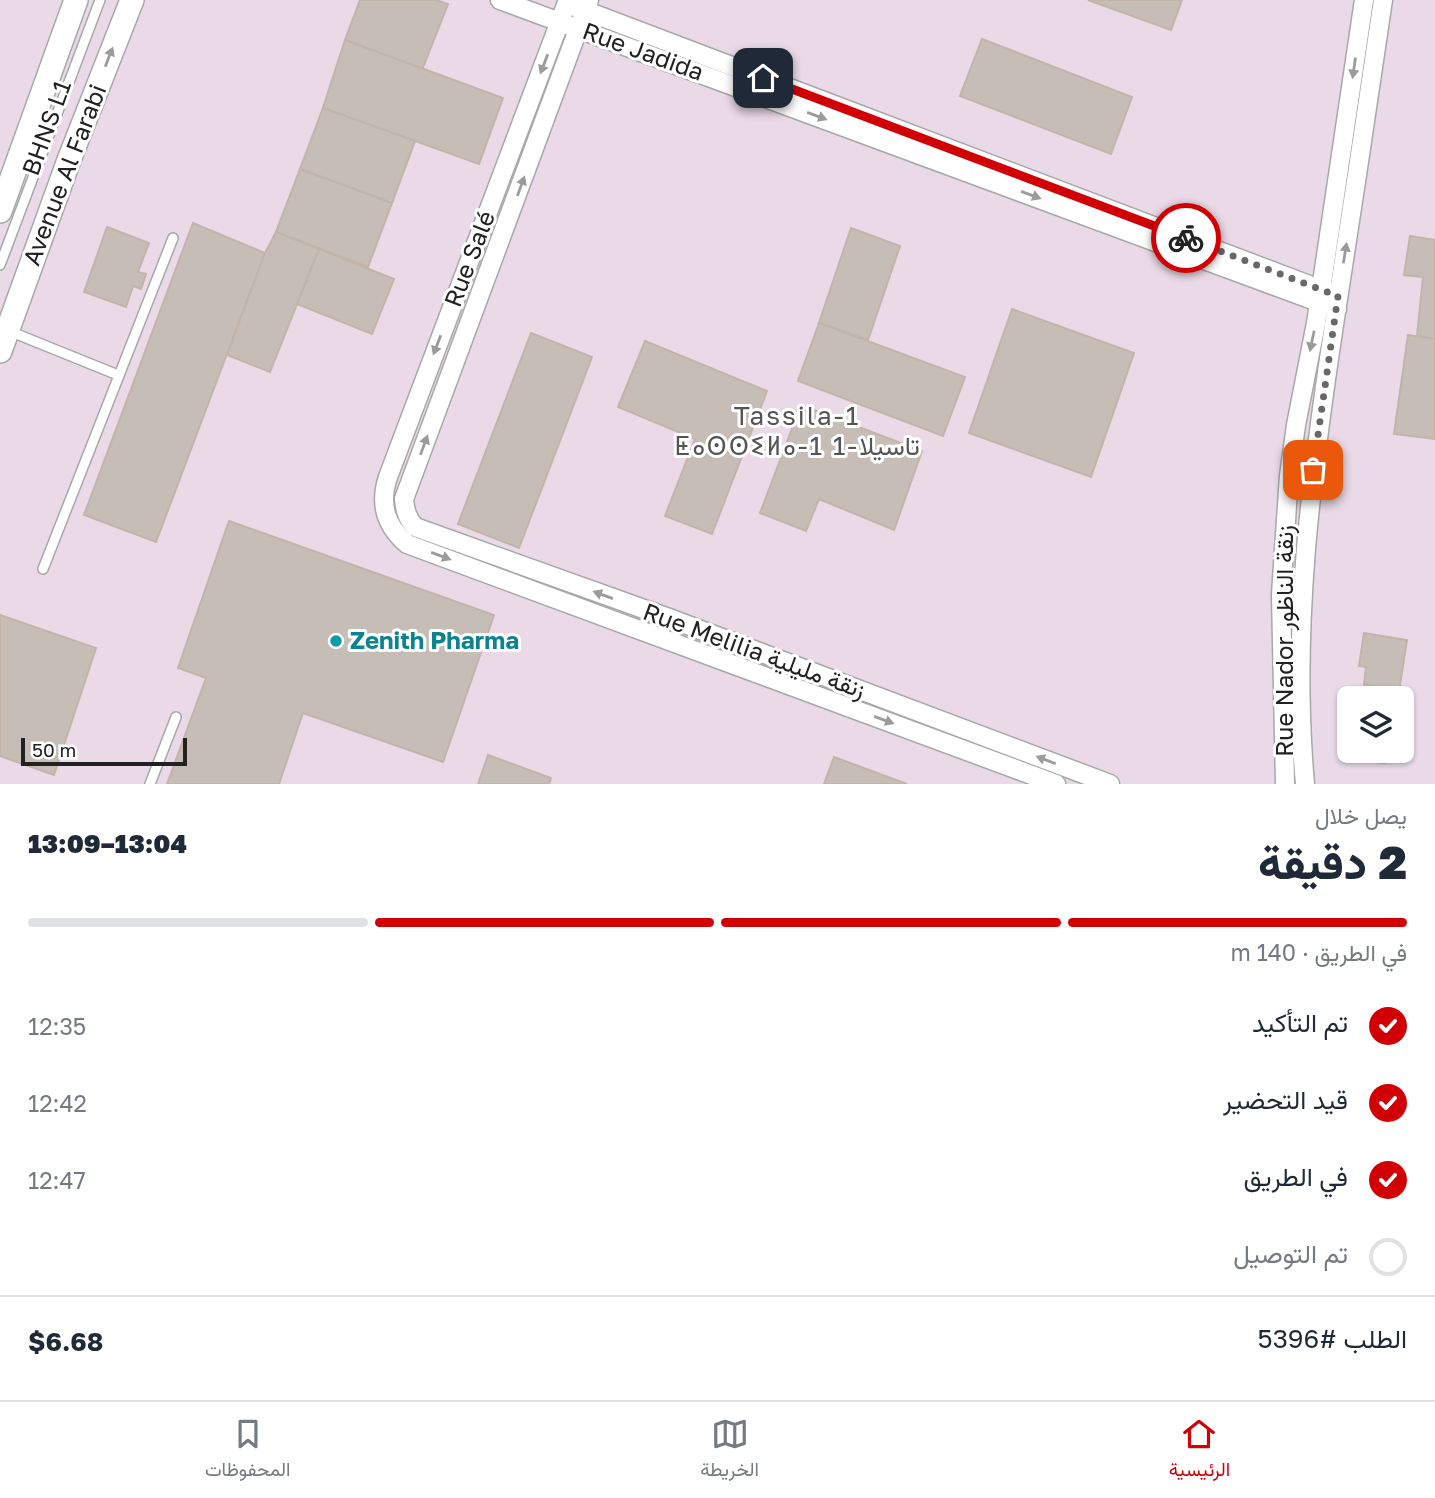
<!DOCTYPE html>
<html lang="ar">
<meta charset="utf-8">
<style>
:root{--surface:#fff;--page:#f2f2f3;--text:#1f2937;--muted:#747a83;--line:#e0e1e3;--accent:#d10005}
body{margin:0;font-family:"Golos Text",Vazirmatn,"Noto Sans Tifinagh",sans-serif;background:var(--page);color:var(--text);direction:rtl;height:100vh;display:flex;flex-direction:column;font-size:26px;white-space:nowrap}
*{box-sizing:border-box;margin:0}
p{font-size:23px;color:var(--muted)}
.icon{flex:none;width:38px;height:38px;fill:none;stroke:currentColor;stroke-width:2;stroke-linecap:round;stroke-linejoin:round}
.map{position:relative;height:784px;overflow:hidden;direction:ltr}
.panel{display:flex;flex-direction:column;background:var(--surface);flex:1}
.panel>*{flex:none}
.controls{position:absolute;left:1337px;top:686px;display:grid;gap:14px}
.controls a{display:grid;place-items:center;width:77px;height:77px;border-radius:10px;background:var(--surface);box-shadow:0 2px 5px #0004;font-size:35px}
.scale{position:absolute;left:21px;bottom:18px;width:166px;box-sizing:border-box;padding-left:7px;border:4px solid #212121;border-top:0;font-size:19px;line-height:24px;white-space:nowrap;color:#212121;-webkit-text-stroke:5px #fff;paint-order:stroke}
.pin{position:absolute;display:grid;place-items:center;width:60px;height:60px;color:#fff;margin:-30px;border-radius:14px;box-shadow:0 4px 10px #0006}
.courier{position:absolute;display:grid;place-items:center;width:70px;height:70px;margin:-35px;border:5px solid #d10005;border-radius:50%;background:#fff;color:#222;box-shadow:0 2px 9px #0007}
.overview em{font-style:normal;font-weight:800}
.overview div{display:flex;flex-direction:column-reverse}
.overview{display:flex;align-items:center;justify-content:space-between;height:119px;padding:0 28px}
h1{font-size:46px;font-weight:800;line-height:52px}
.bar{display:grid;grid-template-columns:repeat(4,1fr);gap:10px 7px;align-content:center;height:84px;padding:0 28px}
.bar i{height:9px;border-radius:5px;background:var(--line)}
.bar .on{background:var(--accent)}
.bar p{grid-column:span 4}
.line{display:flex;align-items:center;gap:18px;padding:0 28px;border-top:2px solid var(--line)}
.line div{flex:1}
ol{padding:0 28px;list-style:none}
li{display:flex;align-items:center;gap:21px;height:77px}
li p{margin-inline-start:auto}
li .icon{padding:7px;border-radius:50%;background:var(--accent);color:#fff;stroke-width:4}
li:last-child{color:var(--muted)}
li i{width:38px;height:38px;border:4px solid var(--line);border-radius:50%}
.tabs{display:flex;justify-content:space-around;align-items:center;height:98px;border-top:2px solid var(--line);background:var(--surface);font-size:19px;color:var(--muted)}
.tabs a{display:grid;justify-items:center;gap:4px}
.tabs .on{color:var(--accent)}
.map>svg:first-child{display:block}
.industrial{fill:#ead9e7;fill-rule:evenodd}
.building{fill:#c6bdb6;stroke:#c3b4a9;stroke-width:2}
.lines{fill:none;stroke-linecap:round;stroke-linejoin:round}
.service-casing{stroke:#a8a8a8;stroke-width:12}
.minor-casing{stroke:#a8a8a8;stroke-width:21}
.tertiary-casing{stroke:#a8a8a8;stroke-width:26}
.service{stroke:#fff;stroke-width:9}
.minor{stroke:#fff;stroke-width:18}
.tertiary{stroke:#fff;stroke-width:23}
.oneway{fill:#9b9b9b}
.done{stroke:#6a6866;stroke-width:7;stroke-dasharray:0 12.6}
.route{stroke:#d10005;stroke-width:9}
.culture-dot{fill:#0f9aa8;stroke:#fff;stroke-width:2.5}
.labels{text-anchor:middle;stroke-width:6;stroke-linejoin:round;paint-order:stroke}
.street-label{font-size:24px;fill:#212121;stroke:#fff}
.culture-label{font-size:24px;font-weight:bold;fill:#0d838f;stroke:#fff;text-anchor:start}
.neighbourhood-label{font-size:26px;letter-spacing:2px;fill:#545454;stroke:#fff}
</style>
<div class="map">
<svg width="1435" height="784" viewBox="0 0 1435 784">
<rect width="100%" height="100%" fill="#f1ede7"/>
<!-- industrial -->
<path class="industrial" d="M0,0H1435V784H0ZM1349,698H1402V751H1349Z"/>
<!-- building -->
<g class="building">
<polygon points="360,0 436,0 448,4 422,70 345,40"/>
<polygon points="1088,0 1182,0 1171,30"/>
<polygon points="982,39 1132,97 1111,154 960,96"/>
<polygon points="345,40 503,98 479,164 323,108"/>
<polygon points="323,108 415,141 392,203 300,169"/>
<polygon points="300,169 392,203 368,267 276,232"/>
<polygon points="193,223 265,253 156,542 84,515"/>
<polygon points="107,227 149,243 138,272 146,274 141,289 133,286 126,307 84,292"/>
<polygon points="851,228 900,246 868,340 819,323"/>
<polygon points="276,232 319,249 270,372 227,355 265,253"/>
<polygon points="1410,236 1435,240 1435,339 1417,336 1423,277 1404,275"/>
<polygon points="319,249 394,279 372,334 297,304"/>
<polygon points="1012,309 1134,353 1091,477 969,433"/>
<polygon points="819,323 965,377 943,436 798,381"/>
<polygon points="531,333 592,357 519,548 458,524"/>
<polygon points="1408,335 1435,339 1435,439 1394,434"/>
<polygon points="645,341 767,391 712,534 665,516 695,439 618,407"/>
<polygon points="801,405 922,451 894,530 819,499 806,531 760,513"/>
<polygon points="229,521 494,615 443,762 303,713 279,784 167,784 206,678 178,668"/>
<polygon points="0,615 96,648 54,775 0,756"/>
<polygon points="1364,633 1407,640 1398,698 1375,698 1377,687 1364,685 1366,667 1359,666"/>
<polygon points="1363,751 1387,751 1386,763 1362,761"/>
<polygon points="488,755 551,778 549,784 478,784"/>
<polygon points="834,757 907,784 824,784"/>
</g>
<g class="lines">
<defs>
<g id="service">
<polyline points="0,265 100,0"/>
<polyline points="9,331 118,375"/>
<polyline points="43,569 173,238"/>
<polyline points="150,784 176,717"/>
</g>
<g id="minor">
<polyline points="500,0 1337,309"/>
<path d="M568,0L388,477C379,504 385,525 407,544L1056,784"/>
<path d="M589,0L404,499C405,510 407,518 415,527L669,618L1110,784"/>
<polyline points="576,7 1338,296"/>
<polyline points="1285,784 1281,594 1289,476 1296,425 1316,323 1364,0"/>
<path d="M1305,784C1291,630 1311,477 1334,325C1351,217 1367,108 1383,0"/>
</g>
<g id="tertiary">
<polyline points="0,211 76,0"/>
<polyline points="0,351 69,160 132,0"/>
</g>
</defs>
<!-- service casing -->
<use href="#service" class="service-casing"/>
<!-- minor casing -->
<use href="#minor" class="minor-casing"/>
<!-- tertiary casing -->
<use href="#tertiary" class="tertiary-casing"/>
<!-- service -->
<use href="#service" class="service"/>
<!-- minor -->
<use href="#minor" class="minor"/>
<!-- tertiary -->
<use href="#tertiary" class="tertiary"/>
</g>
<!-- one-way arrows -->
<defs><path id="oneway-solid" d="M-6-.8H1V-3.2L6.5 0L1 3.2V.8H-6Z" transform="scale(1.75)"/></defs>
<g class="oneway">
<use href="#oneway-solid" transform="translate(109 57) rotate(-69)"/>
<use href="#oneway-solid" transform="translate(544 64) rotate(111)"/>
<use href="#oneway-solid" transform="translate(1354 68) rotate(98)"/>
<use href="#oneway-solid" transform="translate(817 116) rotate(20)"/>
<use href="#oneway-solid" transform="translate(521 186) rotate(-70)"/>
<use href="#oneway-solid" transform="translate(1031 195) rotate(20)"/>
<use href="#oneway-solid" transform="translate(1345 253) rotate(-81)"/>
<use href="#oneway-solid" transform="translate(1312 341) rotate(102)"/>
<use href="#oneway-solid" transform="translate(437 345) rotate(111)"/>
<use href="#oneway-solid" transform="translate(424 445) rotate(-70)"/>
<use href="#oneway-solid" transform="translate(441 556) rotate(20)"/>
<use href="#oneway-solid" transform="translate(603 595) rotate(-160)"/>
<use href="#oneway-solid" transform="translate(884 720) rotate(20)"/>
<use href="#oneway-solid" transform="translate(1046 760) rotate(-159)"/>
</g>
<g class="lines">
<!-- done -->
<polyline class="done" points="1186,238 1338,296 1313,470"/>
<!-- route -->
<polyline class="route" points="763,78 1186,238"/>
</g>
<!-- markers -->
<circle class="culture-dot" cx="336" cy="641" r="7"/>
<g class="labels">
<!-- street labels -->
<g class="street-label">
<text transform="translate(643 52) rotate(20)" y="8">Rue Jadida</text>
<text transform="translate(47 128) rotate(-70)" y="8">BHNS L1</text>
<text transform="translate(65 175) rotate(-69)" y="8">Avenue Al Farabi</text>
<text transform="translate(470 259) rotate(-69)" y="8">Rue Salé</text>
<text transform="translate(1285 641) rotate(-90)" y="8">Rue Nador زنقة الناظور</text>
<text transform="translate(754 651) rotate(20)" y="8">Rue Melilia زنقة مليلية</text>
</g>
<!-- culture labels -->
<g class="culture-label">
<text x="350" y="649">Zenith Pharma</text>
</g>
<!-- neighbourhood labels -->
<g class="neighbourhood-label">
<text x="797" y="425">Tassila-1<tspan x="797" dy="30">ⵟⴰⵙⵙⵉⵍⴰ-1 1-تاسيلا</tspan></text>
</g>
</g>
</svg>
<div class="controls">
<a><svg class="icon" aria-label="layers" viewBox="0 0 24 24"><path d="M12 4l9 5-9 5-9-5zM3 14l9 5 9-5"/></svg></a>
</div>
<div class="scale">50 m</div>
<div class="pin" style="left:1313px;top:470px;background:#ea580c"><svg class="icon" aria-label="bag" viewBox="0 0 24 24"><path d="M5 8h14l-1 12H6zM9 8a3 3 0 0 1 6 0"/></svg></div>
<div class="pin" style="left:763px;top:78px;background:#1f2937"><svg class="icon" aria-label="home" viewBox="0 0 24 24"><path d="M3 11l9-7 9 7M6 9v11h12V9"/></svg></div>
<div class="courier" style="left:1186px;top:238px"><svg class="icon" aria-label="bike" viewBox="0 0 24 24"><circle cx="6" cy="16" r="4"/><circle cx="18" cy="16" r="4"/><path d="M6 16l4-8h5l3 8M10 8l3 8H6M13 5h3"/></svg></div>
</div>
<section class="panel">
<div class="overview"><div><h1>2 دقيقة</h1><p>يصل خلال</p></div><em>13:04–13:09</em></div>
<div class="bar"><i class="on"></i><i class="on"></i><i class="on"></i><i></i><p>في الطريق · 140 m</p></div>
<ol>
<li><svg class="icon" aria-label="check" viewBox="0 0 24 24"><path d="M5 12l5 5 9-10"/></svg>تم التأكيد<p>12:35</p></li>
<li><svg class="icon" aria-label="check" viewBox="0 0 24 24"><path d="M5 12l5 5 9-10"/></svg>قيد التحضير<p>12:42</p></li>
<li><svg class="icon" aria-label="check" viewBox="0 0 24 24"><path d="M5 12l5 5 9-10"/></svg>في الطريق<p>12:47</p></li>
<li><i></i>تم التوصيل</li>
</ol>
<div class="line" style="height:91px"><div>الطلب #5396</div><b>$6.68</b></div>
</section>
<nav class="tabs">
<a class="on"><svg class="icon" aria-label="home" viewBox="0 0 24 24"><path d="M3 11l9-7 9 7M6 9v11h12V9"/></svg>الرئيسية</a>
<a><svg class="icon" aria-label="map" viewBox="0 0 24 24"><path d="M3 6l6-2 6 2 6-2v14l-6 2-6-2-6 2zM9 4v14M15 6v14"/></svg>الخريطة</a>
<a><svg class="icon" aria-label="saved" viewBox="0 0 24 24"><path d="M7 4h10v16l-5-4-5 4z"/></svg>المحفوظات</a>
</nav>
